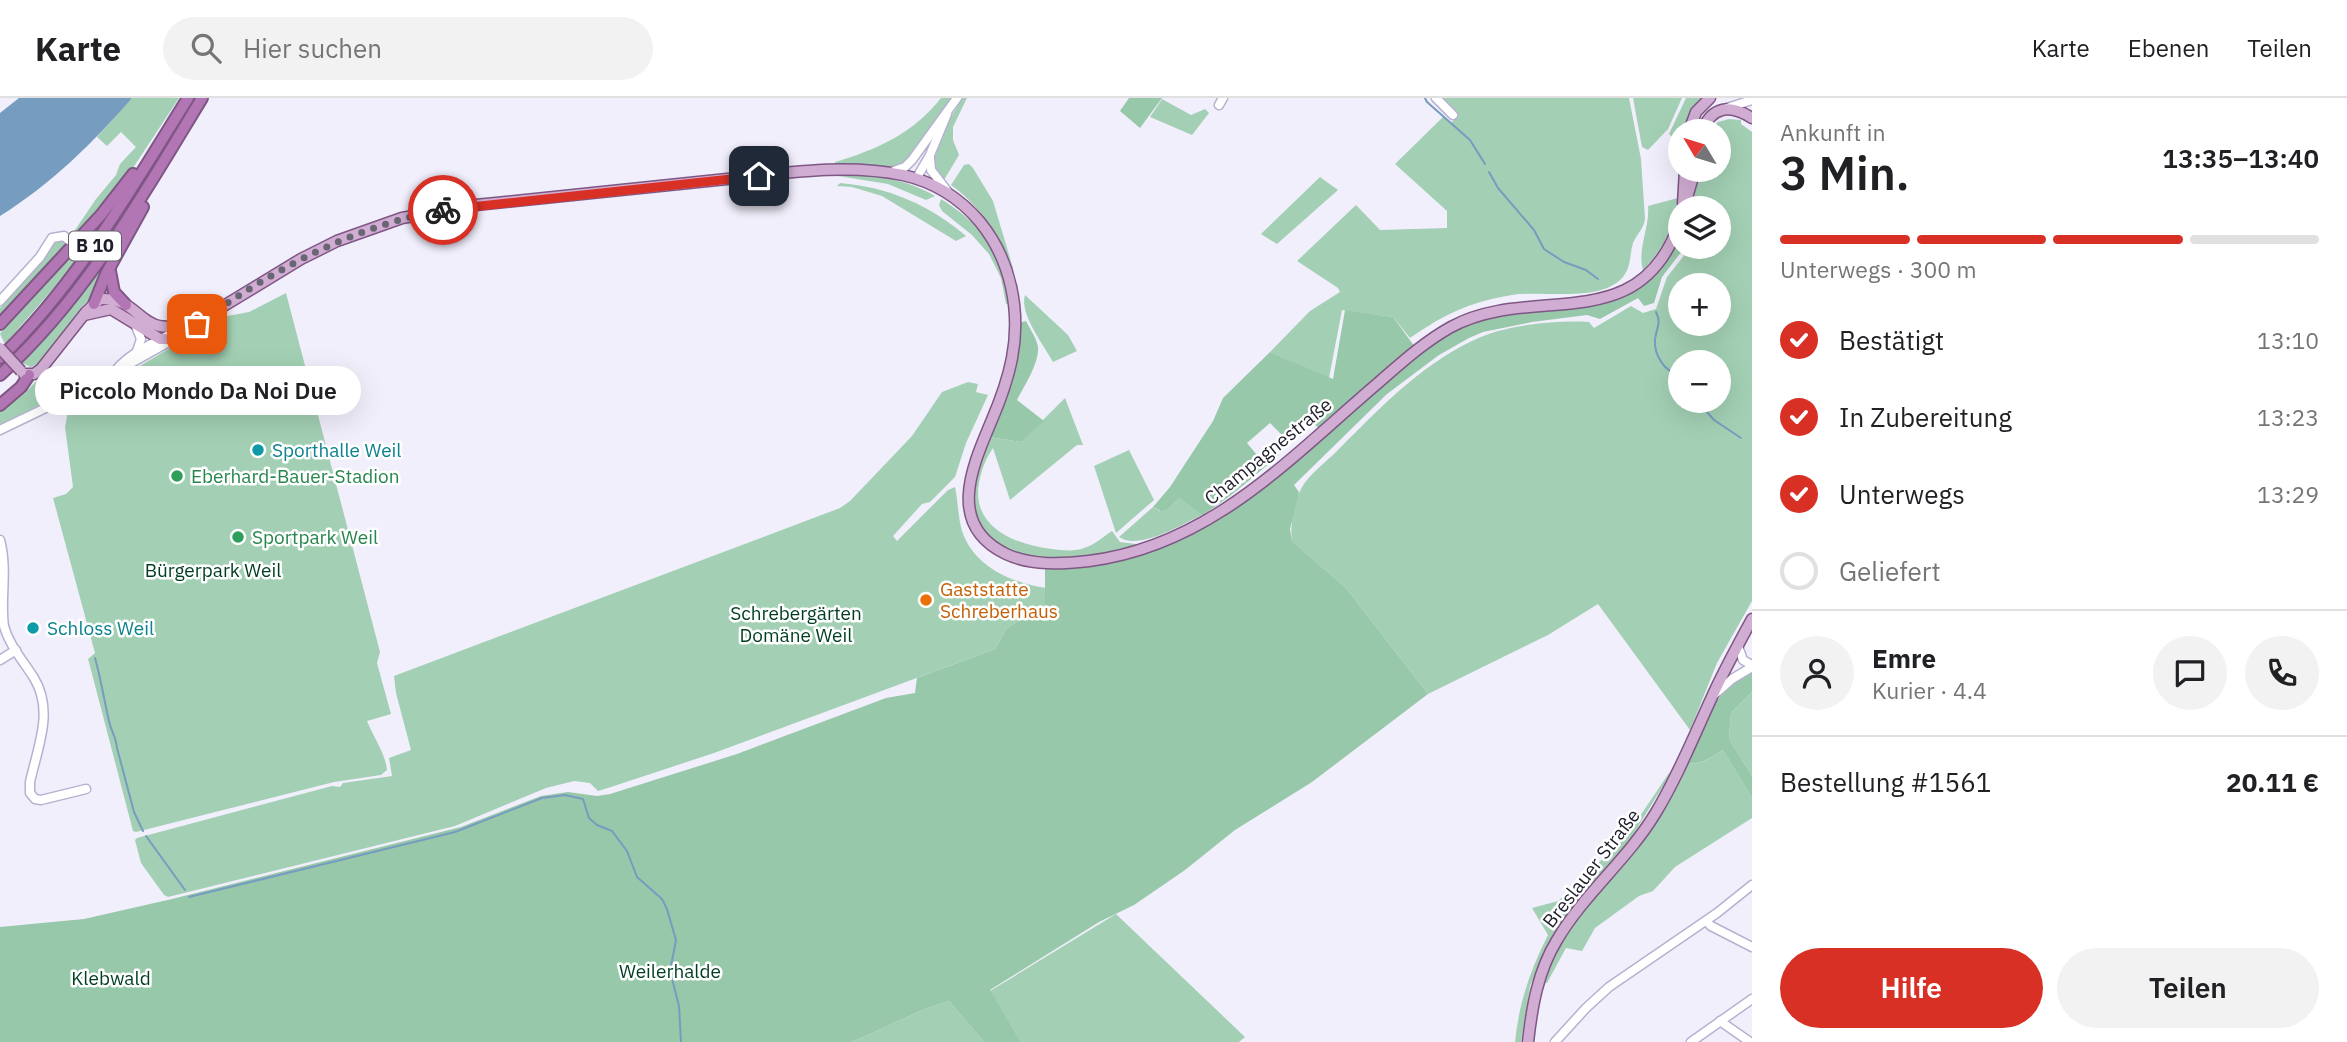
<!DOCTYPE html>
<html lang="de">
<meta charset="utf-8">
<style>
:root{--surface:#fff;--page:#f2f2f2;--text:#202124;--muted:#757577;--line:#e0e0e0;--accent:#d93025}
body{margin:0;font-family:"IBM Plex Sans",sans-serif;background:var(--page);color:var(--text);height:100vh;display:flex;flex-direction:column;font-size:26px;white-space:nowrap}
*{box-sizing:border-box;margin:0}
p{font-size:23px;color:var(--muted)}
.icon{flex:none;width:38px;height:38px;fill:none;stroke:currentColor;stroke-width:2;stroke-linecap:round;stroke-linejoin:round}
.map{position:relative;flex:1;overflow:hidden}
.details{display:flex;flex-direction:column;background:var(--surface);width:595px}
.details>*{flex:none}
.needle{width:46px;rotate:308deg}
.buttons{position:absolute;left:1668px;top:21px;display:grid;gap:14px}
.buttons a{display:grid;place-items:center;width:63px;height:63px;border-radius:50%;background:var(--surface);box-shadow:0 7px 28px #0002;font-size:35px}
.pin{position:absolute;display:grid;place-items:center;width:60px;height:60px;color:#fff;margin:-30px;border-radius:14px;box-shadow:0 4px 10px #0006}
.courier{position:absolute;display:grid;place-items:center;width:70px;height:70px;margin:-35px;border:5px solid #d93025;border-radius:50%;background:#fff;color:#222;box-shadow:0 2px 9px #0007}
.bubble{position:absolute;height:49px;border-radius:24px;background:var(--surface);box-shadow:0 7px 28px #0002;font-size:23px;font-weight:600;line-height:49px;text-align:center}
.overview em{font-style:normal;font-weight:600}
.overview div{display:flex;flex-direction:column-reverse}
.overview{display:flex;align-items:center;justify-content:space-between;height:119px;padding:0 28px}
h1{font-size:46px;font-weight:600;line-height:52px}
.bar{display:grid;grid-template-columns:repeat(4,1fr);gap:10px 7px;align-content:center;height:84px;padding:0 28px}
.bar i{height:9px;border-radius:5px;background:var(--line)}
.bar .on{background:var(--accent)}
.bar p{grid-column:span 4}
.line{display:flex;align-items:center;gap:18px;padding:0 28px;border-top:2px solid var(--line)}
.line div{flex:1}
.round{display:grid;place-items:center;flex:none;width:74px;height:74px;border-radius:37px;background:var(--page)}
ol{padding:0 28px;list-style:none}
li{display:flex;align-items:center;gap:21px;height:77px}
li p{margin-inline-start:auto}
li .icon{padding:7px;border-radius:50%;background:var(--accent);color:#fff;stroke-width:4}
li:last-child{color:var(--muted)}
li i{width:38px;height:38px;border:4px solid var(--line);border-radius:50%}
.primary-button{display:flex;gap:14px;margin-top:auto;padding:14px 28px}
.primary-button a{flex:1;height:80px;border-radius:42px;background:var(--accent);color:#fff;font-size:28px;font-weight:600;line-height:80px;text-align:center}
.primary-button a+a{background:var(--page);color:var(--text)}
header{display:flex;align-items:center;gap:42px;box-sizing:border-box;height:98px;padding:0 35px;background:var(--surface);border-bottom:2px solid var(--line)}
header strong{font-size:33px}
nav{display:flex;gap:38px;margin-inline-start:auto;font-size:24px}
.search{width:490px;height:63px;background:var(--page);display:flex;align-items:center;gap:18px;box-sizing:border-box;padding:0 24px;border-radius:38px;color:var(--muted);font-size:26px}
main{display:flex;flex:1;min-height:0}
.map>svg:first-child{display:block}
.green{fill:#a3d0b4;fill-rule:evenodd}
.forest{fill:#97c8a9}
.water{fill:#769cbf}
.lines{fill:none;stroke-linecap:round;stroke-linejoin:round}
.stream{stroke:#769cbf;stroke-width:2}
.minor-casing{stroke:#b6b1d0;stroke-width:11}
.major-casing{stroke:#7f5784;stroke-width:13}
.highway-casing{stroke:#7f5784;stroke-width:14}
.minor{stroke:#fff;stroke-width:8}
.major{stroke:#d1add3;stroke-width:10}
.highway{stroke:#b276b5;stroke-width:10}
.major-bridge-casing{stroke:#7f5784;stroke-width:13;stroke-linecap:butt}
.major-bridge{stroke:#d1add3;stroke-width:10}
.done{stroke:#686673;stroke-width:7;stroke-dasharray:0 12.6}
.route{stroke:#d93025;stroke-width:9}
.culture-dot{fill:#0f9aa8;stroke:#fff;stroke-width:2.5}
.leisure-dot{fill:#2e9e5b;stroke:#fff;stroke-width:2.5}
.food-dot{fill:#e8710a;stroke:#fff;stroke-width:2.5}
.labels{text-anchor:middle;stroke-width:5;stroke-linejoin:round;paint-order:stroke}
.shield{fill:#fff;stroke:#626169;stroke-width:2}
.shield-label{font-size:18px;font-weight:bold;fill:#1f1d29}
.culture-label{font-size:19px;fill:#0d838f;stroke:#fff;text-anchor:start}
.street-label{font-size:19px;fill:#1f1d29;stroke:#fff}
.leisure-label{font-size:19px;fill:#27864d;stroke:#fff;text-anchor:start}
.park-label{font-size:19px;fill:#003e22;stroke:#fff}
.food-label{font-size:19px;fill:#c56008;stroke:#fff;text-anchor:start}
</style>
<header>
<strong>Karte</strong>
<div class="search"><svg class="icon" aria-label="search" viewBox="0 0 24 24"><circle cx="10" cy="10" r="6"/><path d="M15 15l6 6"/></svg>Hier suchen</div>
<nav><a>Karte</a><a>Ebenen</a><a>Teilen</a></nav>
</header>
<main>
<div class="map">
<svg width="1752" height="944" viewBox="0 0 1752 944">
<rect width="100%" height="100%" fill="#f1effc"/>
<!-- green -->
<g class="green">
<polygon points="132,0 179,0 131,73 80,136 71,138 96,101 116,77 120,66 136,49 121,34 107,48 97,39"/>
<path d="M941,0H951C942,12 911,62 901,67C894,71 847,66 835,66V64C876,52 914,35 941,0Z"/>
<path d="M963,0H967L953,29V42L959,57L944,82C920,62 950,21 963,0Z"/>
<path d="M1439,0H1629L1641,61L1645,121C1644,130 1637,136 1633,145C1630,155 1631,167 1625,176C1606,206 1542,192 1512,197C1467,205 1447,215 1410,240L1393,219L1342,212L1329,280L1270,254L1310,213L1340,194L1338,190L1297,163L1356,107L1380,132L1447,130V113L1395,66L1444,18L1451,25L1457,19Z"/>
<polygon points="1633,0 1682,0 1668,31 1648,52 1642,49"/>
<polygon points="1686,0 1703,0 1693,10 1685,33 1680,33 1680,70 1678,70 1678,44 1669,36"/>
<polygon points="1162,1 1191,17 1205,11 1209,15 1192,37 1150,19"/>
<path d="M1729,21L1741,22V26L1752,34V503L1717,565L1690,632L1598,506L1548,537L1428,596L1346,490L1292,443C1290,428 1293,406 1301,391C1308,377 1326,364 1337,353C1379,311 1419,268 1474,242C1505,227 1554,222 1589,224L1594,230L1631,208L1643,215L1656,211L1667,179L1686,155L1683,153L1685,149H1718V110H1691L1699,72H1718V33H1709L1718,24ZM1680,187H1718V226H1680ZM1680,264H1718V303H1680Z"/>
<path d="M969,66L973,70L993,103L1013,170L1010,171C998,137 980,107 951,87L964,67Z"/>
<path d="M838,78C869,74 909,82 935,98L926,102L888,86Z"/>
<polygon points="1320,79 1338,92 1277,146 1261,136"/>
<path d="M840,85C888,89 930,107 966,138L956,143L882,98L852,89L837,88Z"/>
<path d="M1678,100C1673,129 1664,151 1643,172C1637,150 1650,130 1648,108Z"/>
<path d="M941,101C985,128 998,154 1010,205L1006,206L1001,180L989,156L972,137L942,113L939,107Z"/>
<polygon points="112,111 65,177 5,246 0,236 5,228"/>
<polygon points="58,142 64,144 65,148 0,219 0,210 42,163 52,146"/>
<polygon points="115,151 95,198 83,207 39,265 31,269 22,265 74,207"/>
<path d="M286,195L380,554L377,565L391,616L367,623C373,638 386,657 387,672L381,677L334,684L136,734L133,733L91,572L88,561L95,555L53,400L66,396L73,389L65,329L69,307L103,290L222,219L249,214Z"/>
<path d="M1025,197L1068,237L1077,253L1053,264C1044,247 1019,216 1025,197Z"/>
<polygon points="45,274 59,287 63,295 0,327 0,314 26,294"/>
<path d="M968,284L978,286L976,294L988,297L966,345L955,379L930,404L922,406L893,438L897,443L948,392L955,389C958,403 958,419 962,433C974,469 1012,485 1046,490L1045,507L1007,530L995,551L714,655L611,689L598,693L590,685L574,683L546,690L455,728L168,799L164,797L141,765L135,742L137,740L332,688L340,689L343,685L392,678L389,660L411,652L396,595L394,578L840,410L850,403L912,338L942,294Z"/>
<path d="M1065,300L1083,347H1077L1010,402L993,350C986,360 981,373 979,385C971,429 1015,447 1052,451C1061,452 1075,454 1084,450C1094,447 1103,439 1112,433L1120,444L1136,446V449C1091,460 1009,477 981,427C974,415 971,399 973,385C975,370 984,353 989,339L1021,344Z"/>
<polygon points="1129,352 1154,402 1116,435 1094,368"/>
<path d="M1179,398L1202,417C1183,426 1138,453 1119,439L1153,409L1160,413Z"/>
<polygon points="1752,594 1752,678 1729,641 1731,615"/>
<path d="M1723,652L1752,700V720L1675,769L1653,793L1639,798L1595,830L1582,853L1566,850L1547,885L1543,884L1553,857L1576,820L1686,664C1701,669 1711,659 1723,652Z"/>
<path d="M1669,675H1671L1631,740L1553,836L1530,888L1521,944H1515C1519,905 1530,872 1548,837L1532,810L1558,803L1582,783L1636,724Z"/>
<polygon points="1116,816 1245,939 1239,944 1021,944 990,893"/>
<polygon points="949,903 984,944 852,944 925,911"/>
</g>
<!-- forest -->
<g class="forest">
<polygon points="1129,0 1162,0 1140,30 1120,13"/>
<path d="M1680,140V149H1685L1662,179L1654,205L1644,208L1638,200L1600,221L1587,217L1532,224L1483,234L1469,240L1439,257L1387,296L1294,387L1299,394L1290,431L1292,443L1346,490L1428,596L1312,684L1235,732L1185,772L1134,807L1099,824L990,892L1021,944H984L949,903L925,911L852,944H0V829L84,821L172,801L461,729L541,698L568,694L597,698L610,696L737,656L886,600L915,595L917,580L995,551L1007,530L1045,507V468C1074,465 1105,464 1134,458C1222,438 1294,361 1360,305C1392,278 1423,246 1461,228C1544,190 1625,242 1680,140Z"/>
<path d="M1345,212L1393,219L1415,249L1319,330L1315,327L1318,318L1310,315L1282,337L1270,325L1247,345L1257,357L1271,350L1279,357C1254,378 1230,400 1202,417L1179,399L1167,411L1161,413L1153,409L1170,389L1213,323L1223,300L1270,254L1333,281Z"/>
<path d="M1026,223C1030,231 1037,241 1038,249C1039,266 1024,288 1017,302L1044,323L1021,344L989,339L1019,225Z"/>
<path d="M1752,573V594L1731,615L1729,641L1752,678V700L1723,652C1711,659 1700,669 1686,664C1705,622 1710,598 1752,573Z"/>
</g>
<!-- water -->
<path class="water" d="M19,0H132C93,45 51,86 0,118V15Z"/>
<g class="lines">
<!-- stream -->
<g class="stream">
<polyline points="1425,0 1427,4 1470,42 1485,66"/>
<polyline points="1489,74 1498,90 1534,132 1544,151 1564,164 1586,172 1598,181"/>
<path d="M1656,214C1662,226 1656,230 1655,242C1654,256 1665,277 1680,274"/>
<polyline points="1697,303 1714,322 1741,340"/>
<path d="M95,560C101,581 104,602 109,623C111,633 116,639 117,650L134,714L143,733"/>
<polyline points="146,738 185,792"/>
<polyline points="189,799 455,734 542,700 565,697 583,701 589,720 597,727 612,733 627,753 637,779 662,801 667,811 676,842 670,873 679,908 681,944"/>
</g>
<defs>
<g id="minor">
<polyline points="1436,0 1453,17"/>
<polyline points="1219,7 1223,0"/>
<polyline points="1727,10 1752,2"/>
<polyline points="930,60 931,72 948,94"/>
<polyline points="891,74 905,69 912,62 957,0"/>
<polyline points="916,81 930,57 947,16"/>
<polyline points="0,203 40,159 52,140 64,138 74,147"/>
<polyline points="135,226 141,241 137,253"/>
<path d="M116,272C134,250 163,243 187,226"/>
<polyline points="0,332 85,291 174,241"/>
<path d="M0,442C8,472 0,502 4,528C9,547 24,564 34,580C54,613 38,648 30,684V695L35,701L41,702L86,691"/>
<polyline points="1738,548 1743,562 1752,567"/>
<polyline points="0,562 16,552"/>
<polyline points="1715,596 1732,581 1752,569"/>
<polyline points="1706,823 1711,828 1752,849"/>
<polyline points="1720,923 1750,944"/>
<polyline points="1555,944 1586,910 1609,889 1717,815 1752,787"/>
<polyline points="1691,944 1752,901"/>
</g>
<g id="major">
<polyline points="1689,33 1696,14 1710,0"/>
<path d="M1702,33C1712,8 1730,6 1752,20"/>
<polyline points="1683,106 1685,72"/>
<polyline points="1684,110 1695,72"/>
<path d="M84,217L111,211L160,241H172L187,233L217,212L301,161L337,143L402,120L476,107C559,99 643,90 727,81C784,75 846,65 903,77C934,84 960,100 980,124C1011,162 1021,213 1012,260C1008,281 1000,303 991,324C972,369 946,427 1006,456C1032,468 1062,466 1089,463C1210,448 1290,360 1378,285C1401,265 1424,244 1451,229C1533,184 1640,243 1680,123"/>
<path d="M24,276H34L41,271L86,214L100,201C147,199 136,248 199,220"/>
<path d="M1528,944C1532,908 1538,873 1557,842C1584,796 1627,762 1655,716C1677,680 1693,640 1711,601C1723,574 1738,547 1752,521"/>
</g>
<g id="highway">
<polyline points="110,173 114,194 126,207"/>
<polyline points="94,206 106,176 143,109"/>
<polyline points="0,226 101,117 133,76"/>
<path d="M0,260C78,185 131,91 188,0"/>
<path d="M0,277C86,199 143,97 202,0"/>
<polyline points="0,307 21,289 29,277"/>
</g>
</defs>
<!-- minor casing -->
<use href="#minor" class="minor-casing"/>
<!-- major casing -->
<use href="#major" class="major-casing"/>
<!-- highway casing -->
<use href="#highway" class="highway-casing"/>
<!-- minor -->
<use href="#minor" class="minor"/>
<!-- major -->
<use href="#major" class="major"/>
<!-- highway -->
<use href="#highway" class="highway"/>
<defs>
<polyline id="major-bridge" points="0,250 21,273"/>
</defs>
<!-- major-bridge casing -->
<use href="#major-bridge" class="major-bridge-casing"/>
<!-- major-bridge -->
<use href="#major-bridge" class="major-bridge"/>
</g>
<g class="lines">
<!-- done -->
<path class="done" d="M197,226C271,173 352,128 443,112"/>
<!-- route -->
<polyline class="route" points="443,112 759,78"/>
</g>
<!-- markers -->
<g class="culture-dot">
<circle cx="258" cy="352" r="7"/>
<circle cx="33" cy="530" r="7"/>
</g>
<g class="leisure-dot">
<circle cx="177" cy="378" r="7"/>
<circle cx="238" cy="439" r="7"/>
</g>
<circle class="food-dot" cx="926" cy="502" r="7"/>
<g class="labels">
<!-- shield labels -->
<rect class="shield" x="69" y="133.5" width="52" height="29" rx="5"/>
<g class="shield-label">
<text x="95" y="154">B 10</text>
</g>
<!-- culture labels -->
<g class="culture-label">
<text x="272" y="359">Sporthalle Weil</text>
<text x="47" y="537">Schloss Weil</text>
</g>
<!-- street labels -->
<g class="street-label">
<text transform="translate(1268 353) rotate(-39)" y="7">Champagnestraße</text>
<text transform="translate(1591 770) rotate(-52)" y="7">Breslauer Straße</text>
</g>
<!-- leisure labels -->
<g class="leisure-label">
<text x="191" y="385">Eberhard-Bauer-Stadion</text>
<text x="252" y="446">Sportpark Weil</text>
</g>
<!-- park labels -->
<g class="park-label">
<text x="213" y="479">Bürgerpark Weil</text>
<text x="796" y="522">Schrebergärten<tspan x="796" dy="22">Domäne Weil</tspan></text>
<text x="670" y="880">Weilerhalde</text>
<text x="111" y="887">Klebwald</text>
</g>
<!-- food labels -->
<g class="food-label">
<text x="940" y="498">Gaststatte<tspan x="940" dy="22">Schreberhaus</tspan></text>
</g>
</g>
</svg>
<div class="buttons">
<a><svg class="needle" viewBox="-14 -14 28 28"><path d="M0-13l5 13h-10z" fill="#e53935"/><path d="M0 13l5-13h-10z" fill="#757577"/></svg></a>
<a><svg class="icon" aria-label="layers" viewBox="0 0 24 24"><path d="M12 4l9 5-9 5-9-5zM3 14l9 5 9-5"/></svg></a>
<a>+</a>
<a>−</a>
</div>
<div class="pin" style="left:197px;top:226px;background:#ea580c"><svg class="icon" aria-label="bag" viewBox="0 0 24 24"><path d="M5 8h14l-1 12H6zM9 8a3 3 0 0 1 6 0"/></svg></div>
<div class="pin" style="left:759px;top:78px;background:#1f2937"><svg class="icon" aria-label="home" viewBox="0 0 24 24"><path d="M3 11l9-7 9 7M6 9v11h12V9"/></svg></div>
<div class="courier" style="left:443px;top:112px"><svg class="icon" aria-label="bike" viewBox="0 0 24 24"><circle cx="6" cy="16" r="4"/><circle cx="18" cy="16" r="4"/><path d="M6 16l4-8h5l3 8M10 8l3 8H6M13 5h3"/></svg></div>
<div class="bubble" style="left:35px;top:268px;width:326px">Piccolo Mondo Da Noi Due</div>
</div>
<section class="details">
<div class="overview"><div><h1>3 Min.</h1><p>Ankunft in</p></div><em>13:35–13:40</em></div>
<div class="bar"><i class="on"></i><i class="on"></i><i class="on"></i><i></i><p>Unterwegs · 300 m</p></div>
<ol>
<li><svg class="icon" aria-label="check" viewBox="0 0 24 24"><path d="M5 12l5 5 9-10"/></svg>Bestätigt<p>13:10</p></li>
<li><svg class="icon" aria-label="check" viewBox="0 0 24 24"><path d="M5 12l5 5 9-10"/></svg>In Zubereitung<p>13:23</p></li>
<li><svg class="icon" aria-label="check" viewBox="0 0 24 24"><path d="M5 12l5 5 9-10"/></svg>Unterwegs<p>13:29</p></li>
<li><i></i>Geliefert</li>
</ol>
<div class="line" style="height:126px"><a class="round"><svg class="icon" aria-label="person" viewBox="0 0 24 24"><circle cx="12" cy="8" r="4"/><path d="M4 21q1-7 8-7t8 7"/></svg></a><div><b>Emre</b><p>Kurier · 4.4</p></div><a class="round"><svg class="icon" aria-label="chat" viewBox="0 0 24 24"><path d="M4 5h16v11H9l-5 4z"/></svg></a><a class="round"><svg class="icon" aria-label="phone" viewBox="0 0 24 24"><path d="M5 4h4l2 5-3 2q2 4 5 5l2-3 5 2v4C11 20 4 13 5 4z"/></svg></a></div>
<div class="line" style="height:91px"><div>Bestellung #1561</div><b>20.11 €</b></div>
<div class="primary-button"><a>Hilfe</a><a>Teilen</a></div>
</section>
</main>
